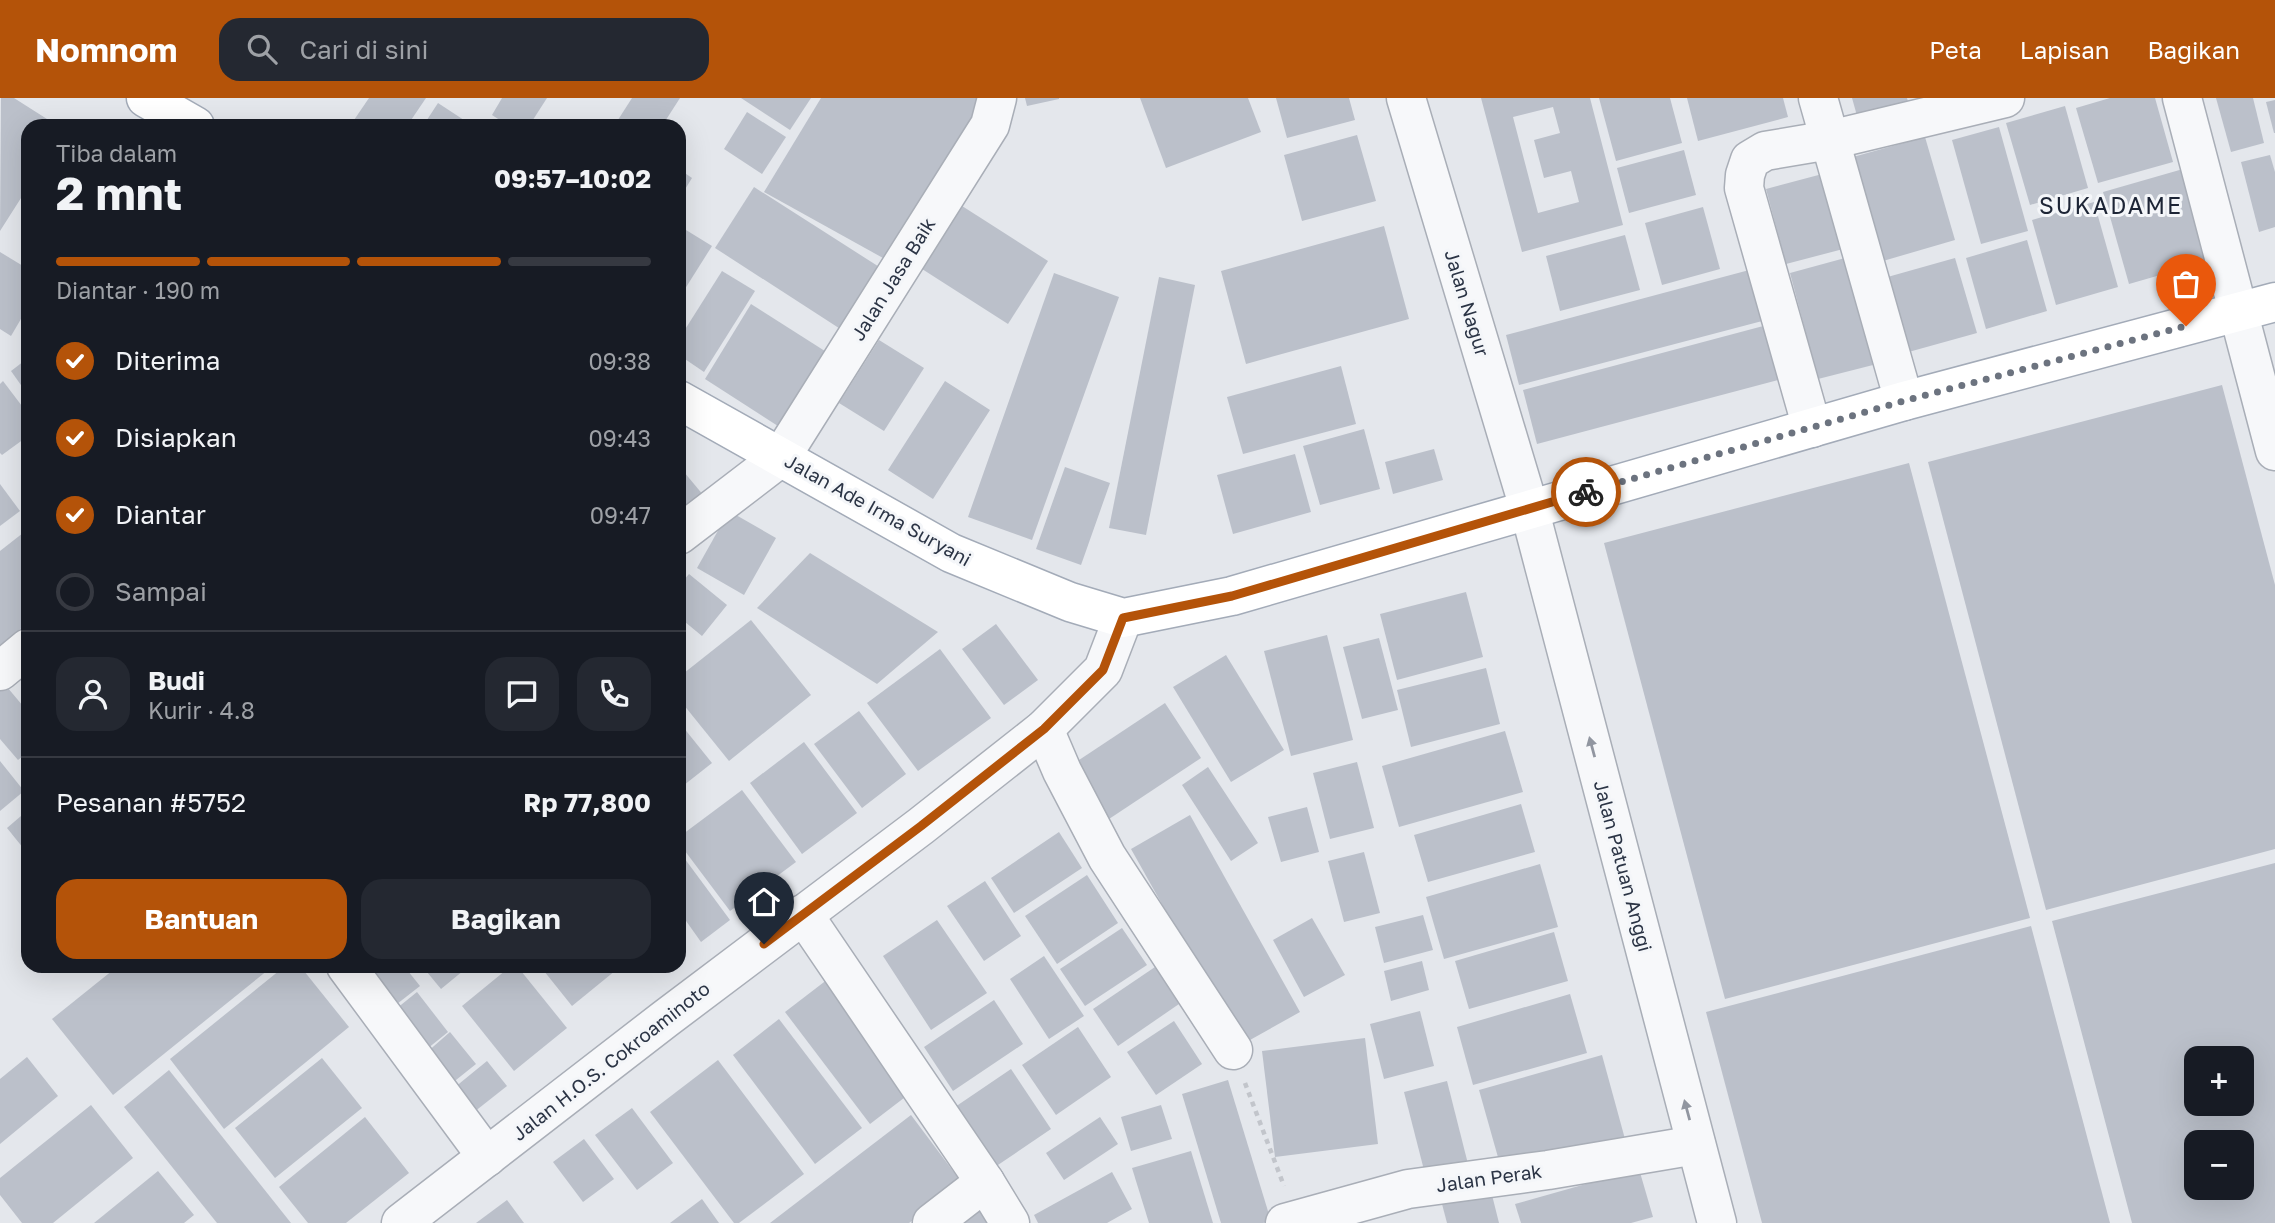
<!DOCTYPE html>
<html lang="id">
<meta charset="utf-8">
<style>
:root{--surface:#171b24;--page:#242831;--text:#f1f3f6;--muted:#9ea1a6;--line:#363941;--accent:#b45309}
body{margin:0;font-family:"Golos Text",sans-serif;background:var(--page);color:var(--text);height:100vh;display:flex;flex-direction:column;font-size:26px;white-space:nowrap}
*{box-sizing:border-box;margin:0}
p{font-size:23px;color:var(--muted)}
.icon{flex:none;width:38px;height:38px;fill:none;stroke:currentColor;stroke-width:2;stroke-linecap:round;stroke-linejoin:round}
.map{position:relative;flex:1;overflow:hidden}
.drawer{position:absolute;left:21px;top:21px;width:665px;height:854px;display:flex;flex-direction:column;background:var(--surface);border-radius:21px;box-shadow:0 7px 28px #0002}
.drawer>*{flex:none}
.controls{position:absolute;left:2184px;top:948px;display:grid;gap:14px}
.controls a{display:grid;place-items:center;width:70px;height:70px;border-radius:14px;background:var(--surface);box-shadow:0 7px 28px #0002;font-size:35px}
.pin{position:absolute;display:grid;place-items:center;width:60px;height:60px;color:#fff;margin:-72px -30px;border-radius:50% 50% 50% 0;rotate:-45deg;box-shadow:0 0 7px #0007}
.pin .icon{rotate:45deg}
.courier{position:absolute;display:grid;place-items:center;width:70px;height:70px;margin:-35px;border:5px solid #b45309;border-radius:50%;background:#fff;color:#222;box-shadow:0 2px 9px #0007}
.headline em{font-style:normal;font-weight:700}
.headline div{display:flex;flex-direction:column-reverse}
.headline{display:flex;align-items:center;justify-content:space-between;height:119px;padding:0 35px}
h1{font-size:46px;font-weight:700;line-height:52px}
.bar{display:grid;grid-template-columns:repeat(4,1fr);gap:10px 7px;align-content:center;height:84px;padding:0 35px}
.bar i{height:9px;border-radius:5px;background:var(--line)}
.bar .current{background:var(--accent)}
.bar p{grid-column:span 4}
.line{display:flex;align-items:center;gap:18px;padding:0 35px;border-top:2px solid var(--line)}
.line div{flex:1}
.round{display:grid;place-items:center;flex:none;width:74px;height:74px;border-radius:21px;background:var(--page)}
ol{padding:0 35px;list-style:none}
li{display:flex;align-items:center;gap:21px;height:77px}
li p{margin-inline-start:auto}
li .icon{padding:7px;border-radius:50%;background:var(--accent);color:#fff;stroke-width:4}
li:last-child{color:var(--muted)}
li i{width:38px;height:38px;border:4px solid var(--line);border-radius:50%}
.cta{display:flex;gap:14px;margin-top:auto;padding:14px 35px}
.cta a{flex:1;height:80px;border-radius:21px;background:var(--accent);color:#fff;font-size:28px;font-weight:700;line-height:80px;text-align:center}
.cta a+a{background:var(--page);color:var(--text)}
header{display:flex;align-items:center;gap:42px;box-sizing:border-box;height:98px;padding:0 35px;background:var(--accent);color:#fff}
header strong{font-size:33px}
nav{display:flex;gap:38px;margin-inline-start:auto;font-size:24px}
.search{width:490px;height:63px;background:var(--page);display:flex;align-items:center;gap:18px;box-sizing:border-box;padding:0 24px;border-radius:21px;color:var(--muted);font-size:26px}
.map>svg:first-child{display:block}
.building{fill:#bbc0ca;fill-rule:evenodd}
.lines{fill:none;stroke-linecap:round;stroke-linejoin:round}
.minor-casing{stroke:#a9aeb7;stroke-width:41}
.major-casing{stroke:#a3abb8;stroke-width:41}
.path{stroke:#c2c5cb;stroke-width:4.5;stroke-dasharray:5 5;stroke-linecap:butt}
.minor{stroke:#f7f8fa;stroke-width:38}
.major{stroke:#fff;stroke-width:38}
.oneway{fill:#9196a0}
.done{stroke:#6c737f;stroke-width:7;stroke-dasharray:0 12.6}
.route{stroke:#b45309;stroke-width:9}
.labels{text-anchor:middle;stroke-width:6;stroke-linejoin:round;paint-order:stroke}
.street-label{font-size:19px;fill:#2b3445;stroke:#f4f6f9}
.quarter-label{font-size:23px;letter-spacing:2px;fill:#1d2536;stroke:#f4f6f9}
</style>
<header>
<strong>Nomnom</strong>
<div class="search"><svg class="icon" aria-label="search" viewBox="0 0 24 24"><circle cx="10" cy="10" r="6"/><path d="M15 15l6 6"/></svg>Cari di sini</div>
<nav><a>Peta</a><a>Lapisan</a><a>Bagikan</a></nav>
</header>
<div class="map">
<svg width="2275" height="1125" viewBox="0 0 2275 1125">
<rect width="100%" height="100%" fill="#e4e7ec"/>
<!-- building -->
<g class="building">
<polygon points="1,0 14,0 58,28 28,28 28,89 0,133"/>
<polygon points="369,0 426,0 407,28 364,28 354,22"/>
<polygon points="502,0 547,0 529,28 509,28 492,17"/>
<polygon points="632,0 680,0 662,28 621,28 616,25"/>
<polygon points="741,0 811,0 790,32"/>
<polygon points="821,0 981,0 983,10 892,165 764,94"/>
<polygon points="1025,0 1059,0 1059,1 1027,8"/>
<polygon points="1140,0 1248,0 1261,34 1166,70"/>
<polygon points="1276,0 1349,0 1355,22 1287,40"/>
<path d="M1481,0H1590L1623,127L1522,154ZM1553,9L1560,35L1534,42L1544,80L1571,73L1579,104L1538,115L1513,19Z"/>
<polygon points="1599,0 1670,0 1682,45 1616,63"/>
<polygon points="1687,0 1783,0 1788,19 1698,43"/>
<polygon points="1852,0 1907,0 1912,18 1861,32"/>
<polygon points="2110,0 2155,0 2173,64 2098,85 2076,10"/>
<polygon points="2216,0 2253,0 2264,45 2231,54"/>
<polygon points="2275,2 2275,35 2274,35 2266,4"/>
<polygon points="438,5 470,26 469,28 423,28"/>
<polygon points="2065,8 2088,90 2030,107 2006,25"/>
<polygon points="747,14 786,39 762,76 724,51"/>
<polygon points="1999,29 2028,133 1981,146 1952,42"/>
<polygon points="1357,37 1376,103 1302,123 1284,57"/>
<polygon points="1925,39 1955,142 1883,163 1853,59"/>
<polygon points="1684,52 1696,97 1629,115 1617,70"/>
<polygon points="2270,57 2275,74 2275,129 2259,134 2241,64"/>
<polygon points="679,71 692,80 679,101"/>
<polygon points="2183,71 2209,163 2129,186 2103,94"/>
<polygon points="1826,75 1847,150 1786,166 1766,91"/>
<polygon points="754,89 884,172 845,234 715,150"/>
<polygon points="948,99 1048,163 1008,226 908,162"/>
<polygon points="2094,104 2118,189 2056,207 2032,122"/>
<polygon points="1703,109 1720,171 1662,187 1645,125"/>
<polygon points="1384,128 1409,221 1246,266 1221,173"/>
<polygon points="686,132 712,148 683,194 679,192 679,142"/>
<polygon points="1625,137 1640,192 1560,213 1546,158"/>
<polygon points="2027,142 2047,213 1986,231 1966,160"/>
<polygon points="0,154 28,171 28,209 11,238 0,231"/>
<polygon points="1845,160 1873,267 1818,281 1790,175"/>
<polygon points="1955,160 1977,235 1905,255 1884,180"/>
<polygon points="1753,171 1766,222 1519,287 1506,237"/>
<polygon points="722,173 755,193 704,274 679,257 679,241"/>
<polygon points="1054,175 1119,199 1032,442 968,419"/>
<polygon points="1159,179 1195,187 1146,437 1109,430"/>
<polygon points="751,206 828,255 781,330 705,281"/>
<polygon points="1767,227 1782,281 1537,346 1523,292"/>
<polygon points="879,242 924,270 884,333 839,305"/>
<polygon points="28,260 28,297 11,273"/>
<polygon points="1341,268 1356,326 1243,356 1227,299"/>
<polygon points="3,283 28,316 28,338 2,357 0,355 0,286"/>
<polygon points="945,283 990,312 933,401 888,372"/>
<polygon points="2222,287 2275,487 2275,751 2046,812 1928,364"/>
<polygon points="1364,331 1380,391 1320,407 1303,348"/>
<polygon points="1434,351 1443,382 1393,396 1385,364"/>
<polygon points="1295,356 1311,414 1233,436 1217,377"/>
<polygon points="1909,365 2030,820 1725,901 1604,445"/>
<polygon points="679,368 709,404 679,428"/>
<polygon points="1065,369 1110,385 1081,467 1036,451"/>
<polygon points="0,386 20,413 0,428"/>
<polygon points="729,413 776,440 744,497 697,470"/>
<polygon points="23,435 28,442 28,525 0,547 0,453"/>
<polygon points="810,455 938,534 877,586 757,510"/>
<polygon points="689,476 727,507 702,538 679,519 679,488"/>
<polygon points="1466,494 1483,559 1397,582 1380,516"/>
<polygon points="751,522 811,597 729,663 679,601 679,579"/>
<polygon points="996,526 1038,582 1004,607 962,551"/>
<polygon points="1327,537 1353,642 1291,658 1264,553"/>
<polygon points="1379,540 1398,612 1362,621 1343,549"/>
<polygon points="940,551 991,620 918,673 867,605"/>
<polygon points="1226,557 1284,652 1231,684 1173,589"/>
<polygon points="1486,570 1500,626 1411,649 1397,592"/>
<polygon points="2,583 28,614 28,654 18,662 0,641 0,585"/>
<polygon points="1165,605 1201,660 1106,723 1070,668"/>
<polygon points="859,613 906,676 862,710 814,646"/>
<polygon points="679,624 712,665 679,691"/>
<polygon points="1505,633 1523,694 1399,729 1382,668"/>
<polygon points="804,644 857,715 802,756 750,685"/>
<polygon points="0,663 24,693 0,713"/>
<polygon points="1357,664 1374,730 1330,741 1313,675"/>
<polygon points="1208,669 1258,745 1231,763 1182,687"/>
<polygon points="742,692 796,764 730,813 679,745 679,739"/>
<polygon points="1521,706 1535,754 1428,784 1414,737"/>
<polygon points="1307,709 1319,754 1281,764 1268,719"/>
<polygon points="28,712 28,756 7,730"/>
<polygon points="1190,717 1300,914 1241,947 1131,751"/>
<polygon points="1059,734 1082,770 1014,815 991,780"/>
<polygon points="679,753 730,822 701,844 679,813"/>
<polygon points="1364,754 1380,815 1344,824 1328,763"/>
<path d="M2275,765V1125H2132L2052,823ZM2196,961H2242V1006H2196ZM2196,1045H2242V1090H2196Z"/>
<polygon points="1540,766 1558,829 1444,861 1426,799"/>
<polygon points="1087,777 1118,825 1057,866 1025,818"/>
<polygon points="985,783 1021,838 984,863 947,808"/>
<polygon points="1423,817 1433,852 1384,865 1375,829"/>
<polygon points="1312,820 1345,877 1304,899 1273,842"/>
<polygon points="937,822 987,895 931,932 883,858"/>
<polygon points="2031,828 2110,1125 1762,1125 1706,914"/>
<polygon points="1122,830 1147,867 1085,908 1060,871"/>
<polygon points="1554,834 1568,883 1469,911 1455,863"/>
<polygon points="1044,858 1084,918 1049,941 1010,881"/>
<polygon points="1422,863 1429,892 1391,903 1384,873"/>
<polygon points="118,868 273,868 113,997 52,921"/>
<polygon points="285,868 300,868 349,929 224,1031 170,961"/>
<polygon points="352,868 404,868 420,888 388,913"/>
<polygon points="422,868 469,868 441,891"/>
<polygon points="511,868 517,868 567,930 514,973 462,908"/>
<polygon points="540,868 621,868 572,908"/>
<polygon points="1155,869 1179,906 1118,948 1093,911"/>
<polygon points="828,881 913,993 870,1026 785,914"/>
<polygon points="417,894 448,934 422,955 391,915"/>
<polygon points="1570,896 1587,955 1473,987 1457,929"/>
<polygon points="994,902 1023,946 953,993 924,949"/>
<polygon points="1420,913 1434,968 1384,981 1370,926"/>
<polygon points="779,921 862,1030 815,1066 733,957"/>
<polygon points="1174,923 1202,966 1156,997 1127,954"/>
<polygon points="1078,929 1111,979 1056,1017 1022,967"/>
<polygon points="450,934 476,966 451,986 426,955"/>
<polygon points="1365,940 1378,1046 1275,1059 1262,953"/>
<polygon points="1602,957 1625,1041 1503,1077 1479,992"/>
<polygon points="27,959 58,998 0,1046 0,981"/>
<polygon points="322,960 362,1010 275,1080 235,1030"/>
<polygon points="718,962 804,1076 739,1125 734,1125 650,1014"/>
<polygon points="487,963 507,988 469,1018 449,994"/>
<polygon points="1011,971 1051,1031 995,1069 955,1009"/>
<polygon points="169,972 291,1125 217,1125 124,1009"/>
<polygon points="1228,982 1271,1123 1263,1125 1221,1125 1182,996"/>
<polygon points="1447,983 1468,1066 1425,1076 1404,994"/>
<polygon points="91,1007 133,1060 53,1125 22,1125 0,1097 0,1080"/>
<polygon points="1161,1007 1172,1041 1131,1053 1121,1019"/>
<polygon points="632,1010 673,1065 637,1092 595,1037"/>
<polygon points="911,1017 962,1085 909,1125 770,1125"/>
<polygon points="365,1019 409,1075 346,1125 308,1125 279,1089"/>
<polygon points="1100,1019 1118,1046 1064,1082 1046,1055"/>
<polygon points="584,1041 614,1081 583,1104 553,1064"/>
<polygon points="1191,1053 1213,1125 1149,1125 1132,1070"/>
<polygon points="1639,1071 1653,1119 1631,1125 1521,1125 1515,1106"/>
<polygon points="158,1073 194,1117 184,1125 94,1125"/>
<polygon points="1112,1074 1132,1111 1107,1125 1038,1125 1034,1117"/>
<polygon points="1491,1093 1499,1125 1447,1125 1442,1106"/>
<polygon points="702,1101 719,1125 670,1125"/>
<polygon points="507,1102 524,1125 476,1125"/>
<polygon points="975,1104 988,1125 942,1125"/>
</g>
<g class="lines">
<defs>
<g id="minor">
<polyline points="1406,0 1529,410 1717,1125"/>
<polyline points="1818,0 1904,303"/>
<polyline points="2182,0 2275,353"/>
<polyline points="1812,330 1744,90 1745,77 1750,62 1765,53 1830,42 2005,0"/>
<polyline points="679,437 781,359 990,27 997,0"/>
<polyline points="0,573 28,550"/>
<polyline points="1044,631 1062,673 1107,759 1233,952"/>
<polyline points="803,816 985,1084 1010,1125"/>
<polyline points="346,868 487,1059"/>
<polyline points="401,1125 665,921 921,728 1044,631 1103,572 1123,520"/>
<polyline points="932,1125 985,1084"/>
<polyline points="1285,1125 1408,1091 1548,1072 1696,1047"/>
</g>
<g id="major">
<polyline points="146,0 195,28"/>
<polyline points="679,302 951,455 1070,504 1123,520 1232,498 1904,303 2275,204"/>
</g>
</defs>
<!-- minor casing -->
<use href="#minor" class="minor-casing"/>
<!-- major casing -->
<use href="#major" class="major-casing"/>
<!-- path -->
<polyline class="path" points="1245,985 1284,1088"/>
<!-- minor -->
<use href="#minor" class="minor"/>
<!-- major -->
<use href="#major" class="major"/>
</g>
<!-- one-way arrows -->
<defs><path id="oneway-solid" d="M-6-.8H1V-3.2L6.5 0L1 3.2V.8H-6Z" transform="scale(1.75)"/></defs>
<g class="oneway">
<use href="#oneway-solid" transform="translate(1592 649) rotate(-105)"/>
<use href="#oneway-solid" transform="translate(1687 1012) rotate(-105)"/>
</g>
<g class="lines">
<!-- done -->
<polyline class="done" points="1586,394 1904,303 2186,228"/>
<!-- route -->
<polyline class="route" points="764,846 921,728 1044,631 1103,572 1123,520 1232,498 1586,394"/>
</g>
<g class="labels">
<!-- street labels -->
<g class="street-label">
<text transform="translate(893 181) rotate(-58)" y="7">Jalan Jasa Baik</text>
<text transform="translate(1467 205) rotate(73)" y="7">Jalan Nagur</text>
<text transform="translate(878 412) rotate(29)" y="7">Jalan Ade Irma Suryani</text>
<text transform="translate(1623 768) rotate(75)" y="7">Jalan Patuan Anggi</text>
<text transform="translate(611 963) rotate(-38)" y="7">Jalan H.O.S. Cokroaminoto</text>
<text transform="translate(1489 1080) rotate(-8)" y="7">Jalan Perak</text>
</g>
<!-- quarter labels -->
<g class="quarter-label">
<text x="2111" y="116">SUKADAME</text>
</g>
</g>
</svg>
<div class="controls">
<a>+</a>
<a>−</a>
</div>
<div class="pin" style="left:2186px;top:228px;background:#ea580c"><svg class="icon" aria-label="bag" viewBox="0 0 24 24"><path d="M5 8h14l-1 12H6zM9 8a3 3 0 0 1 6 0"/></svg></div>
<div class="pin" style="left:764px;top:846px;background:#1f2937"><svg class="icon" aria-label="home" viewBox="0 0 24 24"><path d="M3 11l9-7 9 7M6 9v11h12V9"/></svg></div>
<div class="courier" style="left:1586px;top:394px"><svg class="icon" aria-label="bike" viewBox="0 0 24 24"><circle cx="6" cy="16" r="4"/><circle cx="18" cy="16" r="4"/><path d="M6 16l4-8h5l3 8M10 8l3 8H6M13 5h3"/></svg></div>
<section class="drawer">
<div class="headline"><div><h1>2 mnt</h1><p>Tiba dalam</p></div><em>09:57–10:02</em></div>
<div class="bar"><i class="current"></i><i class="current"></i><i class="current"></i><i></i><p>Diantar · 190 m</p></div>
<ol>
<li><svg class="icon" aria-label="check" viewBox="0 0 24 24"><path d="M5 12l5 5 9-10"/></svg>Diterima<p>09:38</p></li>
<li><svg class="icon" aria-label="check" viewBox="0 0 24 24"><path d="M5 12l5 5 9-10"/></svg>Disiapkan<p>09:43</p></li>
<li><svg class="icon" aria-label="check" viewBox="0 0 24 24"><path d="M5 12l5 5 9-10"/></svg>Diantar<p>09:47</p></li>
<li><i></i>Sampai</li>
</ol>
<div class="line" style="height:126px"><a class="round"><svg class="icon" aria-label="person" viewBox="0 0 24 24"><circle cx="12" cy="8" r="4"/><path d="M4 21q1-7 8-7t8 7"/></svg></a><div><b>Budi</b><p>Kurir · 4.8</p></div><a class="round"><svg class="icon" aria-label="chat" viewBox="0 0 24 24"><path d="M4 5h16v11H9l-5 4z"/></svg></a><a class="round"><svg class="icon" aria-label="phone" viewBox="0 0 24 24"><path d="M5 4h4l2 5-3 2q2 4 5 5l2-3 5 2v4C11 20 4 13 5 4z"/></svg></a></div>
<div class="line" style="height:91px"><div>Pesanan #5752</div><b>Rp 77,800</b></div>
<div class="cta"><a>Bantuan</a><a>Bagikan</a></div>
</section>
</div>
